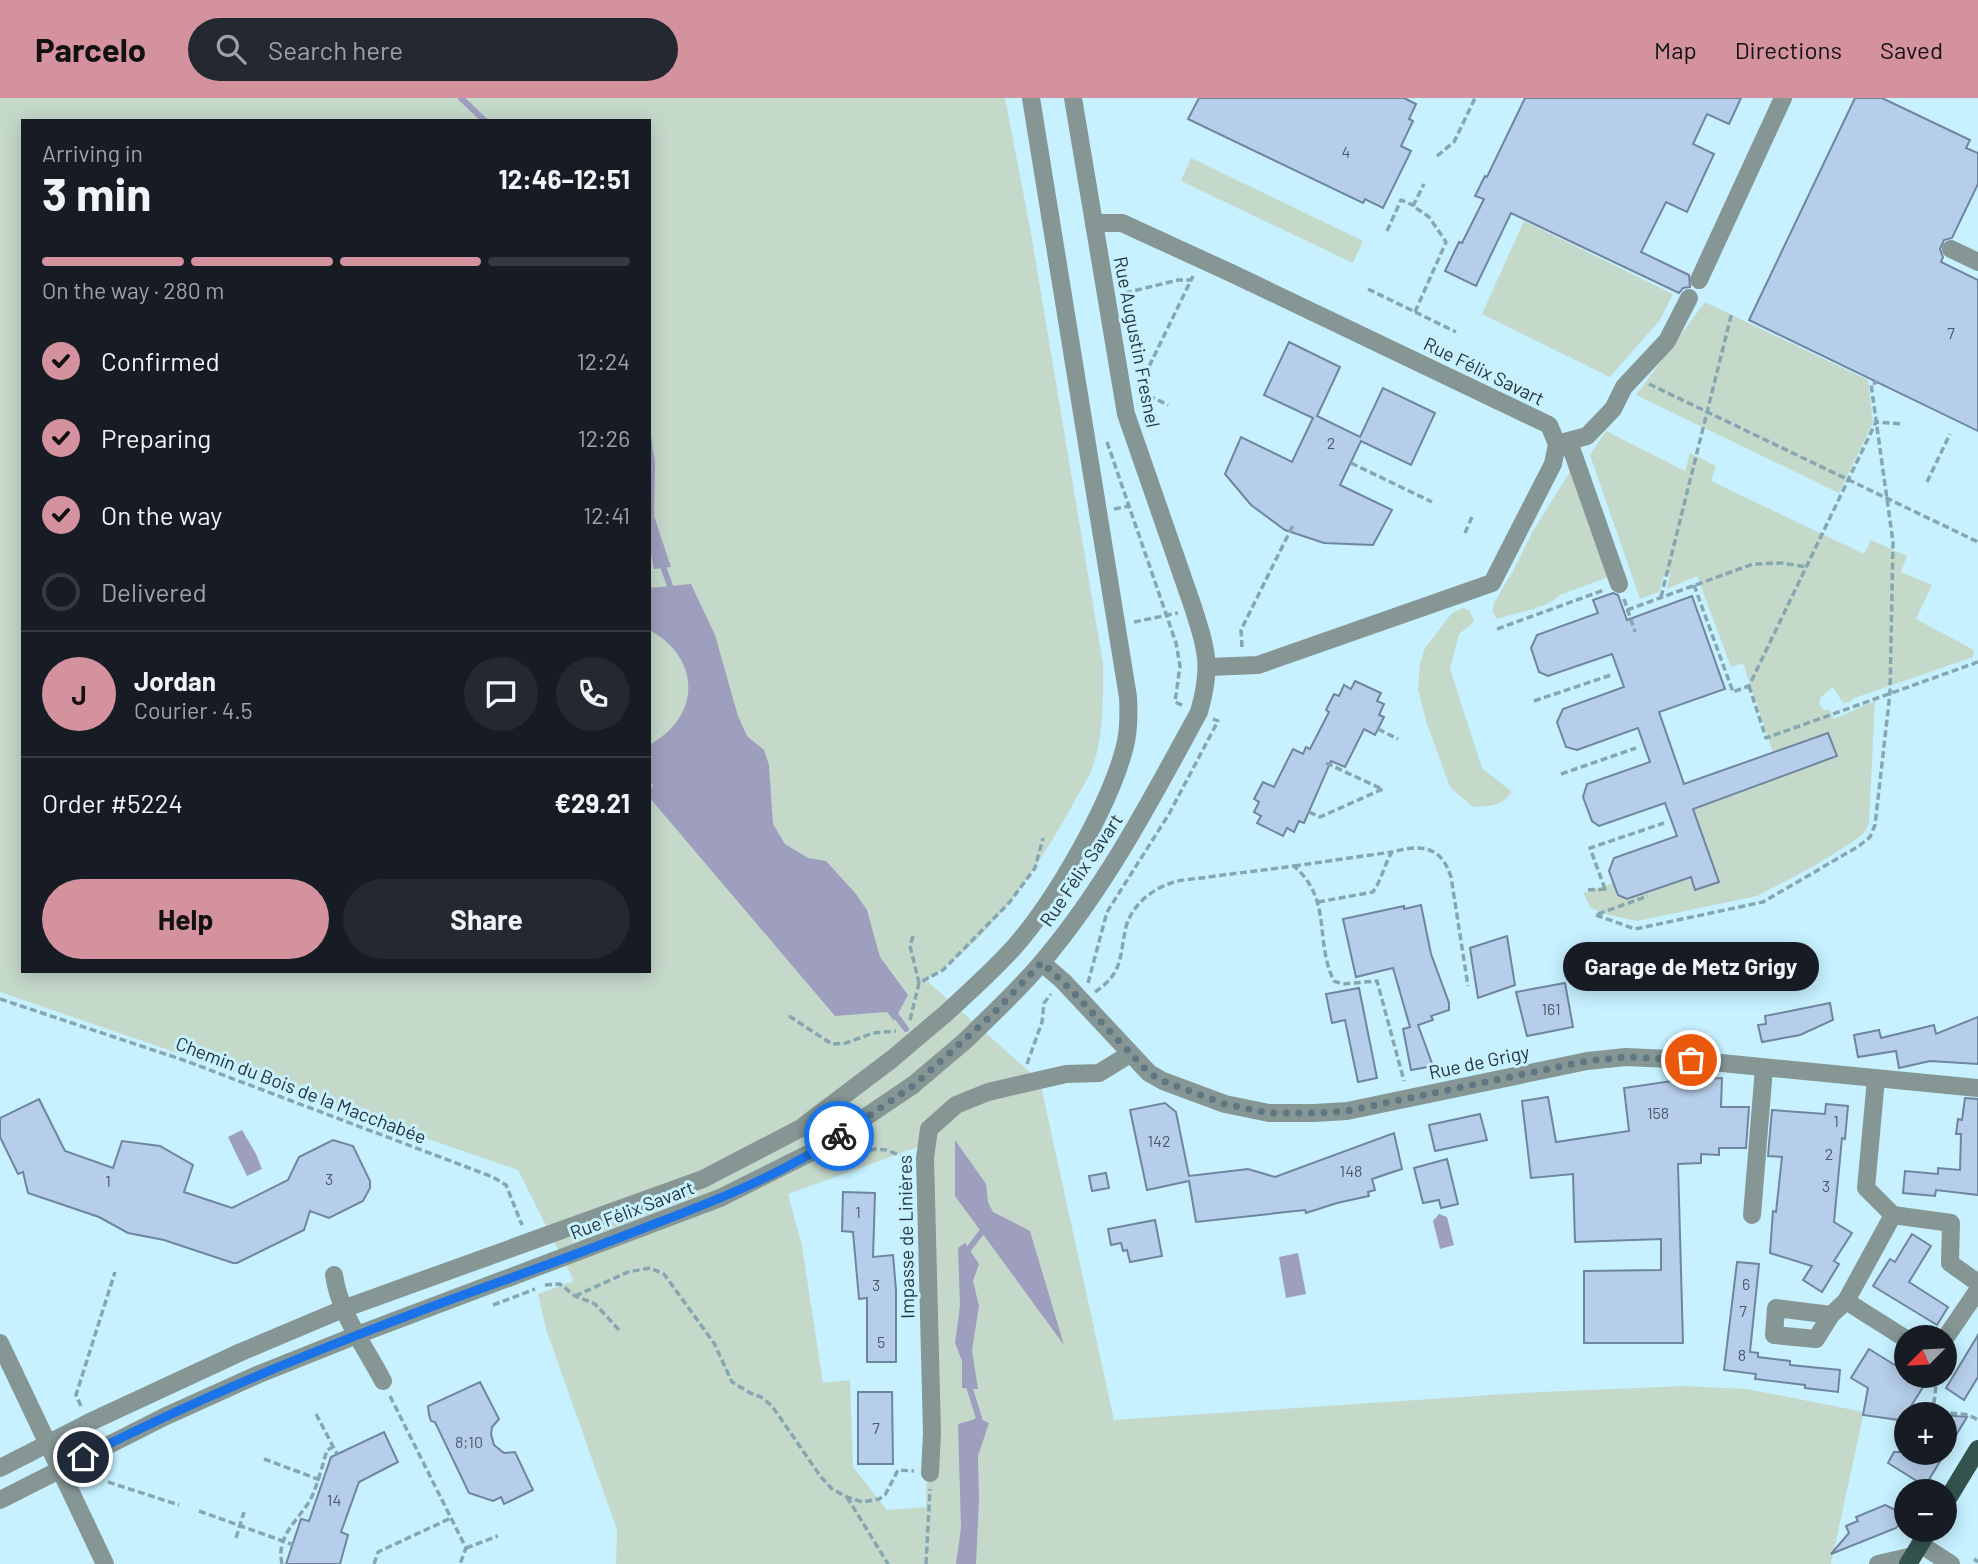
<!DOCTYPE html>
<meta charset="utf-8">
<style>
:root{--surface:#171b24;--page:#242831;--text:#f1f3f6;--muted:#9ea1a6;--line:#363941;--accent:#d3929e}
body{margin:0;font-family:Barlow,sans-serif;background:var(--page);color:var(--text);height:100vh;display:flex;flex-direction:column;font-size:26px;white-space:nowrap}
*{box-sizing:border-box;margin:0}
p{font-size:23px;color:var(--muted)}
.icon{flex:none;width:38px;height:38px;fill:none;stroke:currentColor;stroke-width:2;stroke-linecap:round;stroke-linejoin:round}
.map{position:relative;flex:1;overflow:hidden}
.side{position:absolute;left:21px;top:21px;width:630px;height:854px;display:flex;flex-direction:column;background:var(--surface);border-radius:0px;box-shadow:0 4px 18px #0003}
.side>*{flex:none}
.needle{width:46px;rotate:246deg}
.buttons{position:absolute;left:1894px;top:1227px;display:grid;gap:14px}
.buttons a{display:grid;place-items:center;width:63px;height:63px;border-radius:50%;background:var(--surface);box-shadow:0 4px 18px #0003;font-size:35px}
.pin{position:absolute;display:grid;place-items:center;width:60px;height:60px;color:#fff;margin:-30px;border:4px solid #fff;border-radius:50%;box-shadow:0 2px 7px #0007}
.courier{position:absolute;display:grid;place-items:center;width:70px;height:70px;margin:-35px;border:5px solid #1a73e8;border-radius:50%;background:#fff;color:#222;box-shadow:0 2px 9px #0007}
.bubble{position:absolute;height:49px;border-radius:24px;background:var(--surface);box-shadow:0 4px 18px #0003;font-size:23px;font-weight:700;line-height:49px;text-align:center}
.headline em{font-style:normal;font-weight:700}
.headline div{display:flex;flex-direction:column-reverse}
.headline{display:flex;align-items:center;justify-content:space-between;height:119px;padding:0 21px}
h1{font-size:46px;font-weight:700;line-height:52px}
.bar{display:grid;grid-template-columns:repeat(4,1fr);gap:10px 7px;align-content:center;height:84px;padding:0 21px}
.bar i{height:9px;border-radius:5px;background:var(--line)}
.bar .on{background:var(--accent)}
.bar p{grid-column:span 4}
.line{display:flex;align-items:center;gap:18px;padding:0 21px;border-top:2px solid var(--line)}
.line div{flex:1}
.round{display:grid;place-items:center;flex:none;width:74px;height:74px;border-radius:37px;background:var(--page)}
ol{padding:0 21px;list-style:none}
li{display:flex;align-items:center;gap:21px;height:77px}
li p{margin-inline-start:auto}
li .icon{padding:7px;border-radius:50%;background:var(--accent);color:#111;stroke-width:4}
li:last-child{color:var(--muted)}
li i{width:38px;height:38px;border:4px solid var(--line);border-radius:50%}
.action{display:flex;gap:14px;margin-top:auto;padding:14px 21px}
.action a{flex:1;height:80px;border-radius:42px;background:var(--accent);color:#111;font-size:28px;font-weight:700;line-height:80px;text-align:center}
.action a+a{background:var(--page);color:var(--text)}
header{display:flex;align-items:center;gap:42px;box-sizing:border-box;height:98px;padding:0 35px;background:var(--accent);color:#111}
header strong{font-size:33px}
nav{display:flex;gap:38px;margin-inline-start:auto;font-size:24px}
.search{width:490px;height:63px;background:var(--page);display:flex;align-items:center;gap:18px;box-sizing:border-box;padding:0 24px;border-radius:38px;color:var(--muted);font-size:26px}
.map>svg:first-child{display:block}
.green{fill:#c5d9cb;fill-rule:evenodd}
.water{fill:#9e9fbe}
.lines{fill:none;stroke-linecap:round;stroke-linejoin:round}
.stream{stroke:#9e9fbe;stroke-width:6}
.building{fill:#b6ceea;stroke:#6f859f;stroke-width:2}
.path{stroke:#86a6b0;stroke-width:3.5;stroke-dasharray:7 3.5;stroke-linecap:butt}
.minor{stroke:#859694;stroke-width:18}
.major{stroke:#33534f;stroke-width:18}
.minor-bridge{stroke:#859694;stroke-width:18}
.done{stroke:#5e7780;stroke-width:7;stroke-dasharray:0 12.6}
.route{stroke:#1a73e8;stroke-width:9}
.labels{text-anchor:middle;stroke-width:6;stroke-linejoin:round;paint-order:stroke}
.number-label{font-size:16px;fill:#495c67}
.street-label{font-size:19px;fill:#25363b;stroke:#c7f1ff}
</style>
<header>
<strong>Parcelo</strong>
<div class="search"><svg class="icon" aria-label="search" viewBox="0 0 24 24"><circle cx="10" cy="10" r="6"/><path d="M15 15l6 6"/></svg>Search here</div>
<nav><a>Map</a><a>Directions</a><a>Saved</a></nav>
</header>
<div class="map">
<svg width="1978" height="1466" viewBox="0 0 1978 1466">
<rect width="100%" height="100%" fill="#c7f1ff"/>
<!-- green -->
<g class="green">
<path d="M0,0H1005L1031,135L1103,566C1103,599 1104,636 1093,668C1089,681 1079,694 1073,706C1038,770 989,844 926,882L1040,983L1114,1322L1521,1295L1684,1288L1747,1291L1864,1314L1831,1466H616L617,1432L546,1231L538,1196L574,1183L518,1072L0,894ZM23,23H649V873H23ZM918,1049L928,1333L926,1409L887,1412L853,1369L850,1282L823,1285L802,1148L788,1096Z"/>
<polygon points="1191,60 1363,143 1353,165 1181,83"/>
<polygon points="1524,123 1673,196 1660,222 1610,279 1482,216"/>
<polygon points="1705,204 1868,282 1873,324 1839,395 1636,297"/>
<polygon points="1606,333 1685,373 1690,355 1716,368 1711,383 1864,456 1871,442 1907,458 1901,474 1932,487 1916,521 1974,552 1973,559 1852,601 1850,604 1843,605 1833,589 1821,599 1819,606 1825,613 1829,611 1834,621 1875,603 1869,725 1865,734 1857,741 1816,767 1757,798 1637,823 1609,817 1591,810 1583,795 1614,785 1618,797 1624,797 1626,802 1678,784 1689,775 1696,792 1719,784 1693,711 1837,658 1828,635 1773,654 1743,565 1731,569 1697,478 1667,491 1670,475 1663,479 1659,494 1640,501 1590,357"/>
<path d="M1571,372L1608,479L1560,497C1543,513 1517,513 1497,521L1492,514L1494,505L1513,473L1533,433Z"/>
<path d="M1463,510L1470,513L1474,522L1472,526L1459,536L1450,571L1482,670L1512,694C1500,709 1491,708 1473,709L1450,689L1426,623L1418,591L1420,565L1425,550L1452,515Z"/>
</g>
<!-- water -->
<g class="water">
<polygon points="649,324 655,365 654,418 671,469 654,471 649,446"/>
<path d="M691,486L715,537L738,618L747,638L764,652L769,667L773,726L785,746L808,760L826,763L856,796L867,812L880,859L908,897L894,923L887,914L835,918L649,699V691L653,688L649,682V647C701,619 702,560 649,532V490Z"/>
<polygon points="242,1032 256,1056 262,1071 247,1078 228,1039"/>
<polygon points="955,1042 986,1086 988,1104 993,1114 1030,1133 1064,1247 955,1098"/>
<polygon points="1439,1116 1447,1119 1454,1147 1440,1151 1433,1123"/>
<polygon points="965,1145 979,1166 973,1183 979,1208 972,1252 978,1291 962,1290 962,1263 955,1245 960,1208 958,1150"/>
<polygon points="1298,1155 1306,1196 1286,1200 1279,1159"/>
<polygon points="979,1320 989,1325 978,1358 979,1403 976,1466 956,1466 961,1430 958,1326"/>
</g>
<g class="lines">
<!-- stream -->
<g class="stream">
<polyline points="461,0 485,23"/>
<polyline points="661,463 673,496"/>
<polyline points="892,912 906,931"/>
<polyline points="968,1156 968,1152 984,1131"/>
<polyline points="968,1285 979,1320 976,1324"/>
</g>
</g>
<!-- building -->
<g class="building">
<polygon points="1199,0 1404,0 1416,6 1409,21 1413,23 1401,48 1411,53 1383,110 1365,101 1363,105 1188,21"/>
<polygon points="1525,0 1741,0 1729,26 1707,16 1693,46 1714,56 1687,114 1666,104 1641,154 1689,177 1690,189 1683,190 1679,195 1511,115 1476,188 1445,173 1459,144 1462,145 1484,101 1475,98 1485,78 1487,79"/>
<polygon points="1855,0 1882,0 1970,42 1966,50 1978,55 1978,86 1952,140 1944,142 1940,151 1943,159 1941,164 1978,182 1978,333 1749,222"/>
<polygon points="1289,244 1340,269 1317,318 1360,339 1383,290 1435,315 1411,367 1361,343 1340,387 1392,412 1373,447 1324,445 1285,432 1251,407 1225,376 1241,339 1292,364 1313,320 1264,297"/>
<polygon points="1613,495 1618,497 1627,522 1692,498 1725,591 1659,614 1684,686 1828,635 1837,658 1693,711 1719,784 1695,792 1691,779 1627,801 1618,797 1609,773 1614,760 1677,738 1665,705 1599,728 1592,723 1583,699 1587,686 1650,664 1638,630 1577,652 1566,649 1557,624 1563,611 1624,589 1612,556 1548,578 1539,574 1531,550 1537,537 1598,515 1593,502"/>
<polygon points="1355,583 1381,595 1377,603 1384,606 1379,617 1384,619 1375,637 1364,631 1345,669 1331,663 1304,725 1299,723 1294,734 1287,730 1283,738 1257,725 1261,718 1254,714 1259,704 1254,701 1263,684 1274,689 1293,651 1303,656 1306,649 1310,651 1329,614 1326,612 1334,596 1339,598 1344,587 1351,591"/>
<polygon points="1421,807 1431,856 1449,905 1449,912 1431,918 1433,922 1418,927 1433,968 1411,972 1403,931 1410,929 1393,870 1356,879 1343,821 1404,808 1404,811"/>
<polygon points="1507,838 1515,887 1478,900 1470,850"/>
<polygon points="1703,852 1707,874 1663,882 1660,860"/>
<polygon points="1565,885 1573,929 1527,938 1516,894"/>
<polygon points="1359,890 1377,980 1358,984 1345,922 1332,925 1326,896"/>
<polygon points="1830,905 1833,922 1800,937 1762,944 1758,927 1766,926 1765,918"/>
<polygon points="1978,919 1978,966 1930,963 1899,970 1896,953 1858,959 1854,937 1879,932 1881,940 1934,927 1936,936"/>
<polygon points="1722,980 1721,1009 1749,1009 1746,1050 1719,1050 1719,1057 1701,1056 1701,1065 1678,1066 1683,1245 1584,1245 1584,1173 1661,1172 1661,1141 1575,1144 1573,1076 1531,1080 1522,1003 1548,999 1556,1044 1629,1033 1624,990 1672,983"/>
<polygon points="1965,1000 1978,1001 1978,1097 1936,1092 1935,1098 1903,1095 1905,1073 1938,1076 1938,1070 1960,1072 1961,1036 1956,1036 1958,1021 1962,1022"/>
<polygon points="39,1001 65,1053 113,1070 122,1043 160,1048 193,1067 184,1094 232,1110 288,1082 299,1059 333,1042 353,1048 370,1083 370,1090 363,1103 329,1120 310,1113 304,1132 237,1165 233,1165 164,1142 128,1135 99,1119 28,1095 23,1074 18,1076 0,1039 0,1020"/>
<polygon points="1165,1005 1176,1014 1189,1078 1248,1071 1275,1079 1394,1035 1402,1071 1372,1081 1375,1092 1368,1094 1369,1098 1337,1105 1306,1115 1305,1112 1196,1124 1189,1083 1147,1092 1130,1012"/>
<polygon points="1826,1006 1848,1008 1845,1041 1842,1040 1834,1124 1852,1135 1834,1163 1839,1166 1822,1194 1803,1182 1812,1168 1770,1155 1773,1113 1776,1114 1782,1059 1768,1058 1772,1012 1825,1016"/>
<polygon points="1480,1016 1487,1042 1435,1053 1429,1027"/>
<polygon points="1447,1061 1458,1106 1441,1110 1439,1102 1423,1105 1414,1070"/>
<polygon points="1106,1075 1109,1090 1092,1093 1089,1078"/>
<polygon points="843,1094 875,1095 873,1159 893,1157 896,1192 896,1264 867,1264 867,1200 859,1201 853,1134 842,1133"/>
<polygon points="1155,1122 1162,1158 1130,1164 1127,1152 1123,1153 1121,1145 1111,1147 1108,1131"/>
<polygon points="1912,1136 1931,1148 1909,1184 1948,1209 1937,1227 1873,1188 1890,1161 1895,1164"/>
<polygon points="1737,1164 1759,1166 1750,1254 1758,1255 1758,1259 1790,1263 1790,1267 1840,1272 1838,1294 1805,1290 1805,1287 1755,1281 1756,1276 1724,1272"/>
<polygon points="1978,1237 1978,1279 1964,1302 1946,1290"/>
<polygon points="1869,1251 1906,1274 1906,1278 1912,1278 1925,1286 1906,1316 1906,1323 1863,1317 1868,1290 1851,1280"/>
<polygon points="480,1284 499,1321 492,1329 491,1336 494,1347 504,1355 515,1354 533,1392 504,1406 501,1399 493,1403 469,1395 435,1324 431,1323 429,1317 428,1308"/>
<polygon points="858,1294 892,1294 893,1366 858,1366"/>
<polygon points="1944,1317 1967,1319 1925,1388 1888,1365 1894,1354 1944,1354"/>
<polygon points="384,1334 398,1364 359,1384 341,1434 348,1437 340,1466 286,1466 301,1421 309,1423 331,1359"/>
<polygon points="1885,1407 1906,1417 1906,1420 1896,1430 1831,1456 1849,1435 1846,1428 1858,1423 1856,1419"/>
</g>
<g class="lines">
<!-- path -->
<g class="path">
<polyline points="1437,58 1454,44 1475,0"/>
<polyline points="1387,133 1401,102 1413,107"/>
<polyline points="1368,191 1456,234"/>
<polyline points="1125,195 1178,182 1191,182"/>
<polyline points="1415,214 1446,144 1429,119 1413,108 1424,86"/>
<polyline points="1649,286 1978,444"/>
<polyline points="1140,287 1193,178"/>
<polyline points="1139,293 1168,307"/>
<polyline points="1107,344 1176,545 1180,568 1175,604 1184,608"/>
<polyline points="1351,365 1432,404"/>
<polyline points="1927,384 1950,336"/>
<polyline points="1114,411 1129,408"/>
<polyline points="1465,435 1472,419"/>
<polyline points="1694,487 1733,594 1749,588 1876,324 1903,326"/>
<polyline points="1661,499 1732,214"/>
<polyline points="1624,501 1635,534"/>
<polyline points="1627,512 1753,466 1781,465 1808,469"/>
<polyline points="1134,524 1178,515"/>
<polyline points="1497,531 1604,492"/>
<polyline points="1242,549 1241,532 1294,425"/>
<polyline points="1749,588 1766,640 1978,564"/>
<polyline points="1534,603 1611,577"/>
<polyline points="1378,631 1398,641"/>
<polyline points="1326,665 1382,691"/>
<polyline points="1561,676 1636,650"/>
<polyline points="1309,714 1320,719 1385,690"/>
<polyline points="1294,768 1392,754"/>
<polyline points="1605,791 1590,750 1664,725"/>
<polyline points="1588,792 1605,791 1605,789"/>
<path d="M1318,804L1373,794C1382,781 1384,767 1392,754C1422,746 1441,748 1451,779L1468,888"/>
<polyline points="1598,816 1648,798"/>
<polyline points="1596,817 1635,831 1763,804 1859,748 1870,739 1875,727 1890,595 1893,444 1871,286 1878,284"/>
<polyline points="913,838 910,848 919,885"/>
<polyline points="1088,885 1107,814 1169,716 1218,623 1213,621"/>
<path d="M1095,894C1124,874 1119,859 1126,829C1132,807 1151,792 1171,785C1182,781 1196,781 1208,779C1237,775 1265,772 1294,768C1333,802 1314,843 1334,883L1342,886L1377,883L1404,983"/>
<polyline points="0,901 186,963 493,1079 506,1087 522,1127"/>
<polyline points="789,918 832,946 846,945 873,935 896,933"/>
<polyline points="910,922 919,885 943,872 1009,805 1035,770 1043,740"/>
<polyline points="1027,966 1042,924 1044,905 1051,896"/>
<polyline points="830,1066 875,1051 886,1052 909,1061"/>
<polyline points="545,1187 560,1186 575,1198 595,1206 620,1233"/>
<polyline points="575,1198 628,1174 650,1170 664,1176 714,1245 732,1284 750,1295 761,1299 772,1308 821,1379 832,1391 847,1399 862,1404 879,1401 885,1397 898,1372 914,1373"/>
<polyline points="493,1207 535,1191"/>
<polyline points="1937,1278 1933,1313 1969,1317 1978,1322"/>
<polyline points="390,1298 466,1450 460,1466"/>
<polyline points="81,1308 76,1297 115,1174"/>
<polyline points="316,1316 337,1356"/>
<polyline points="264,1361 323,1383"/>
<polyline points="108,1384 179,1407"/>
<polyline points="847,1399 888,1466"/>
<polyline points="199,1413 294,1447"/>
<polyline points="236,1440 244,1414"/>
<polyline points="466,1450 498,1438"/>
<polyline points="1974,1461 1978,1464"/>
<path d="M282,1466C276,1439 296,1424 309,1404C316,1393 323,1365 327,1352L333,1349"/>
<polyline points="374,1466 378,1454 451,1420"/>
<polyline points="926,1466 930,1391"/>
</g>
<!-- minor -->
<g class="minor">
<polyline points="1094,125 1122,125 1231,175 1549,327 1557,346 1553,366 1492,485 1258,567 1208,569"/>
<polyline points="1951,151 1978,164"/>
<polyline points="1699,182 1783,0"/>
<polyline points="1569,344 1619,486"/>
<polyline points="1557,346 1587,338 1613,311 1624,289 1667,243 1689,200"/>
<polyline points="1042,865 1063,883 1149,975 1163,983 1225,1006 1269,1015 1314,1015 1347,1013 1587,963 1626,959 1691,962 1978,990"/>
<path d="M944,917C968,895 994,872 1016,847C1056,801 1108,710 1124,652C1129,635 1129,617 1128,599L1031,0"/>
<path d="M965,943C991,917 1019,892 1043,863C1107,787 1152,700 1199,614C1212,569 1207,553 1193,509L1126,316L1073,0"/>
<polyline points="1876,981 1866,1090 1893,1117 1951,1125 1950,1165 1978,1185"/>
<polyline points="1752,1117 1764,970"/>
<polyline points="1893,1117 1846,1203 1906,1241"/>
<path d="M334,1177C340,1217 365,1248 383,1283"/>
<polyline points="1831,1217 1816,1241 1774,1237 1776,1210 1831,1217 1846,1203"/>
<polyline points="1944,1242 1978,1192"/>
<polyline points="0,1245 105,1466"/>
<polyline points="0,1370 90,1324 241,1254 343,1211 703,1081 801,1030 892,961"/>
<polyline points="930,1375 932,1335 925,1060 929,1031 956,1007 988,994 1066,976 1099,975 1130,956"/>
<polyline points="0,1402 164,1319 257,1277 357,1237 720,1100 820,1050 913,987"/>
<polyline points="1920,1446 1951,1466"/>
<polyline points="1878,1466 1913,1458"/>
</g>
<!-- major -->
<g class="major">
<polyline points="1944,1407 1978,1351"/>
<polyline points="1908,1466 1929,1432"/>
</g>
<!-- minor-bridge -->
<g class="minor-bridge">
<polyline points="892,961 944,917"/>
<polyline points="913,987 965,943"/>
</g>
</g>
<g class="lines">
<!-- done -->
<polyline class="done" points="839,1038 914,987 992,917 1042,864 1073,894 1149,975 1163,983 1225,1006 1269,1015 1314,1015 1347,1013 1587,963 1626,959 1691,962"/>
<!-- route -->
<path class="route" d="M83,1359C214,1292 350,1238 488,1188C545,1168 601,1147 657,1125C720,1101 782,1076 839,1038"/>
</g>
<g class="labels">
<!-- number labels -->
<g class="number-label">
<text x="1346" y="60">4</text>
<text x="1951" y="241">7</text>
<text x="1331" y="351">2</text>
<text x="1551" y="917">161</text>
<text x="1658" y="1021">158</text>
<text x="1836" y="1029">1</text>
<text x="1159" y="1049">142</text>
<text x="1829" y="1062">2</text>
<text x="1351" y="1079">148</text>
<text x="329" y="1087">3</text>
<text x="108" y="1089">1</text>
<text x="1826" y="1094">3</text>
<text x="858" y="1120">1</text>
<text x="1746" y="1192">6</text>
<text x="876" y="1193">3</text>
<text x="1743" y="1219">7</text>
<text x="881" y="1250">5</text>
<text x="1742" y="1263">8</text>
<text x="876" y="1336">7</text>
<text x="469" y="1350">8;10</text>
<text x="334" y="1408">14</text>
</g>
<!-- street labels -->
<g class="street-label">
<text transform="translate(1137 244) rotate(79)" y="7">Rue Augustin Fresnel</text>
<text transform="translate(1484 273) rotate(26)" y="7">Rue Félix Savart</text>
<text transform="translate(1081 772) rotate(-56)" y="7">Rue Félix Savart</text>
<text transform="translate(1479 964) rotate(-12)" y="7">Rue de Grigy</text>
<text transform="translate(301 992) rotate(21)" y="7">Chemin du Bois de la Macchabée</text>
<text transform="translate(632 1112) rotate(-21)" y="7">Rue Félix Savart</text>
<text transform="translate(906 1139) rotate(-91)" y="7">Impasse de Linières</text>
</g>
</g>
</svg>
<div class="buttons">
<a><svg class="needle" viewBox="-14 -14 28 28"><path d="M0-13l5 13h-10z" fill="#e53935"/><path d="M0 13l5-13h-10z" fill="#9ea1a6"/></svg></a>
<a>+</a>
<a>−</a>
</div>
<div class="pin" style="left:1691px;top:962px;background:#ea580c"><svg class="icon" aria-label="bag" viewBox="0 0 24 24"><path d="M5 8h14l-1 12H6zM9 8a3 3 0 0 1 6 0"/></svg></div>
<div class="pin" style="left:83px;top:1359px;background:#1f2937"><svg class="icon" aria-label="home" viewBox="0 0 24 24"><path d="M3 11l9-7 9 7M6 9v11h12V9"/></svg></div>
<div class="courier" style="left:839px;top:1038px"><svg class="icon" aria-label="bike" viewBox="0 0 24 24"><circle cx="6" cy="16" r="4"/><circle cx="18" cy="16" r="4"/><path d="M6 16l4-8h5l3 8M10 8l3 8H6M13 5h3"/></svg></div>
<div class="bubble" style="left:1563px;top:844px;width:256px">Garage de Metz Grigy</div>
<section class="side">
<div class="headline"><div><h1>3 min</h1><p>Arriving in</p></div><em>12:46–12:51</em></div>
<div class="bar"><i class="on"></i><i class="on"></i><i class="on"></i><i></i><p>On the way · 280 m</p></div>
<ol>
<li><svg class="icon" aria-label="check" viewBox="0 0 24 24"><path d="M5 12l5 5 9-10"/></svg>Confirmed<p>12:24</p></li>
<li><svg class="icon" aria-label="check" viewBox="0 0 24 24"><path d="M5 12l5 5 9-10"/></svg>Preparing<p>12:26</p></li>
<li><svg class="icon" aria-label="check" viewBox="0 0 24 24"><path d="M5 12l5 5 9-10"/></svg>On the way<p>12:41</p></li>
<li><i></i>Delivered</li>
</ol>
<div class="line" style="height:126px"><b class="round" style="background:var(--accent);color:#111">J</b><div><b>Jordan</b><p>Courier · 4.5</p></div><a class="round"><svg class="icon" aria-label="chat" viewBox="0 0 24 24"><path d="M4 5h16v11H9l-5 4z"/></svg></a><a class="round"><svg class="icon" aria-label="phone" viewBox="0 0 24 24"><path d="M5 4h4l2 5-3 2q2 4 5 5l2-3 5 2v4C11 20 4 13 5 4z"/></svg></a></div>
<div class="line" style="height:91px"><div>Order #5224</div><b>€29.21</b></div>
<div class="action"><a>Help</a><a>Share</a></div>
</section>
</div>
